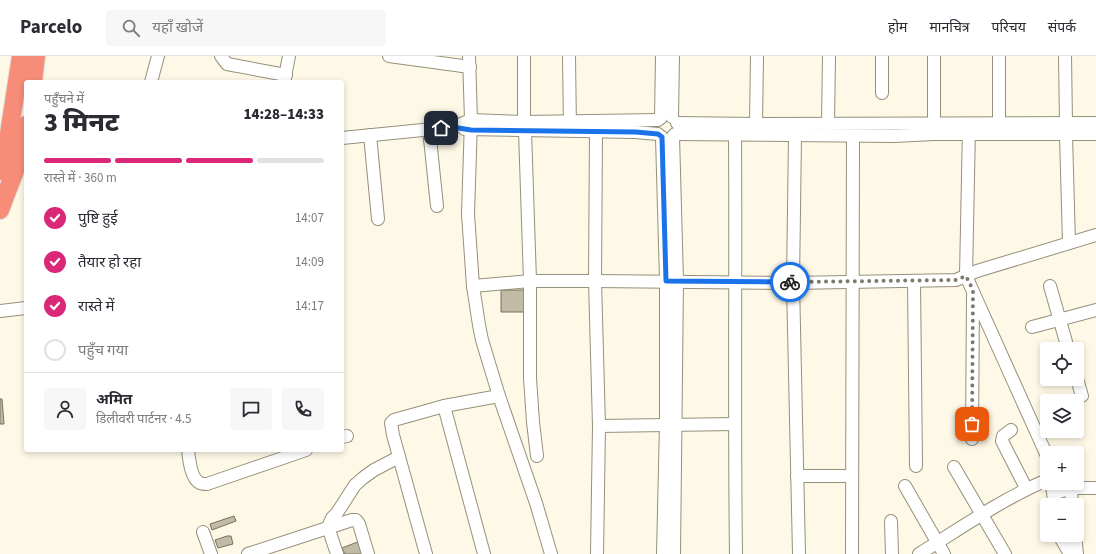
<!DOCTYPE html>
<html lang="hi">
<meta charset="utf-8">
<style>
:root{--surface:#fff;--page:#f7f7f7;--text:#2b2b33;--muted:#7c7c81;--line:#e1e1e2;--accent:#db2777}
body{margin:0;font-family:"Source Sans 3","Noto Sans Devanagari",sans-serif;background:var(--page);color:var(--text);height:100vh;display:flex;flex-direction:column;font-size:15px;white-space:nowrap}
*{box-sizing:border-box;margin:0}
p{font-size:13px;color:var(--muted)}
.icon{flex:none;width:22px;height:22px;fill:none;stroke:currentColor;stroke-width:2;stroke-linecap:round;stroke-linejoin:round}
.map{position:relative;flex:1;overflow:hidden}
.sheet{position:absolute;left:24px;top:24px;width:320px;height:372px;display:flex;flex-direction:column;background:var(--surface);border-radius:4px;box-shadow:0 2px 6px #0003}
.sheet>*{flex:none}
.controls{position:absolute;left:1040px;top:286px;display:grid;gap:8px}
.controls a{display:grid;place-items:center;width:44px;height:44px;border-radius:4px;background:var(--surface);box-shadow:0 2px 6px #0003;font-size:20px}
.pin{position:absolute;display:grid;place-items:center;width:34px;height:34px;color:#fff;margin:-17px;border-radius:8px;box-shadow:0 2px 6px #0006}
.courier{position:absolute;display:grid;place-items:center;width:40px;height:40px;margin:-20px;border:3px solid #1a73e8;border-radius:50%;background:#fff;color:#222;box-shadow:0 1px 5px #0007}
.head em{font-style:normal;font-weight:800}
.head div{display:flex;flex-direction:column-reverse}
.head{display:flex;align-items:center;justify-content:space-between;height:68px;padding:0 20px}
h1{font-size:26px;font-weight:800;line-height:30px}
.bar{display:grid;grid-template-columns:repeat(4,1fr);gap:6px 4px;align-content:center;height:48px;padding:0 20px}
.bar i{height:5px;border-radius:3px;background:var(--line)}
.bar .active{background:var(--accent)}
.bar p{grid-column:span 4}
.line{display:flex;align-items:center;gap:10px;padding:0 20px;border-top:1px solid var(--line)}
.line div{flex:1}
.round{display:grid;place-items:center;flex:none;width:42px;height:42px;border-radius:4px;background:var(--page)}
ol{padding:0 20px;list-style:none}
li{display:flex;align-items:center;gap:12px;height:44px}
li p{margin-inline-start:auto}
li .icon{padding:4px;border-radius:50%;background:var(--accent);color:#fff;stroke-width:4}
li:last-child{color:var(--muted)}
li i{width:22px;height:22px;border:2px solid var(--line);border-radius:50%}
header{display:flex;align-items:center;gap:24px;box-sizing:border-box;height:56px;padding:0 20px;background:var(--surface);border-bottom:1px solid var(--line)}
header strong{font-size:19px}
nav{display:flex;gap:22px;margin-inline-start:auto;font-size:14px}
.search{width:280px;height:36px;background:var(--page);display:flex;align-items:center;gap:10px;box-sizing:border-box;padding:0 14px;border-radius:4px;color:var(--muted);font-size:15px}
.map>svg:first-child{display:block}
.building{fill:#c1baa4;stroke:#77715c}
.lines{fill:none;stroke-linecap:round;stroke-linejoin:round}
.minor-casing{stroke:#96907a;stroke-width:14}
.highway-casing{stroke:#dfdfdd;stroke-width:20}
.minor{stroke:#fff;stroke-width:12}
.highway{stroke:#f78d78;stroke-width:18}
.done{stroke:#7d796d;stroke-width:4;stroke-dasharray:0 7.2}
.route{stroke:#1a73e8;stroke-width:5}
</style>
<header>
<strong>Parcelo</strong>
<div class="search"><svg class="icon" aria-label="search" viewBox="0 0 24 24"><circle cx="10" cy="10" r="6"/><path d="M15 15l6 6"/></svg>यहाँ खोजें</div>
<nav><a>होम</a><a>मानचित्र</a><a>परिचय</a><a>संपर्क</a></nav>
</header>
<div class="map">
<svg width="1096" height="498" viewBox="0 0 1096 498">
<rect width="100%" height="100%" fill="#fef8e6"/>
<!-- building -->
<g class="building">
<polygon points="501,234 526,234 527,256 501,256"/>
<polygon points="0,343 2,343 4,368 0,368"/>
<polygon points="234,460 236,465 212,474 210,468"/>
<polygon points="227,480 231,480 233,488 218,492 215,484"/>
<polygon points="360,485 365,498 345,498 342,492"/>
</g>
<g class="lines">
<defs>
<g id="minor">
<polyline points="221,0 227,8 286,19"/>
<polyline points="389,0 470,11"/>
<polyline points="469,0 471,64 468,158 473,230 479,269 482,284 499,340 536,447 551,498"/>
<polyline points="524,0 524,67 525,75 530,225 530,322 533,366 537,400"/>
<polyline points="569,0 570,73"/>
<polyline points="1065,0 1066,67"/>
<polyline points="151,26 158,0"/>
<polyline points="284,26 289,0"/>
<polyline points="882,37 882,0"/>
<polyline points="672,61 673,0"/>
<polyline points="661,62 662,0"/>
<polyline points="677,67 756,68 1096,67"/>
<polyline points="756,68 757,0"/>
<polyline points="828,68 829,0"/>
<polyline points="934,68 934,0"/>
<polyline points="999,68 999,0"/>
<polyline points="969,71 966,220 1047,400"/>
<polyline points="429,73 437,150"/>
<polyline points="464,73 635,76 658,78"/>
<polyline points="596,75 595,225 599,370 597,498"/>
<polyline points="675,78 894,80 934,78 1096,78"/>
<polyline points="370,79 378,163"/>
<path d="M735,79C736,219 734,358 736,498"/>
<polyline points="1066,79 1069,187"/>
<polyline points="673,80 677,225 674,498"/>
<polyline points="795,80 793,227 799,498"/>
<polyline points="662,81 666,225 666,368 663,498"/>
<polyline points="342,82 453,71 471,64 524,66 658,64"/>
<polyline points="914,225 916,410"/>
<polyline points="473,230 530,225 595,225 793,227 956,224 977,215 1096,179"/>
<polyline points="1050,230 1068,293"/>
<polyline points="0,255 26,252"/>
<polyline points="1032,271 1096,254"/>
<polyline points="1077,323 1082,340"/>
<polyline points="444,350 484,498"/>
<polyline points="599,370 735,368"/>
<polyline points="1011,374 1003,380 1002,385 1026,432"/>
<polyline points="342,381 347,380"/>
<polyline points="972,383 973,240"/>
<path d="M188,394C189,403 191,423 200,427C202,428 205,428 207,428L306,394"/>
<polyline points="954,411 1005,498"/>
<polyline points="797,420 852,420"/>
<polyline points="1049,427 1053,434 1059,436 1065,434 1069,427"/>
<polyline points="905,430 944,498"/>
<polyline points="1067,432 1096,432"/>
<polyline points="1071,432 1072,449"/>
<polyline points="1053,434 1054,449"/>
<polyline points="891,465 892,498"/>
<polyline points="203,476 211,498"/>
<polyline points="1059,479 1070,498"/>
<polyline points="1075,479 1077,498"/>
<polyline points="248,498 352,464 356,464 359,468 368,498"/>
<polyline points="337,498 328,471 332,462 337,457 355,429 363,422 374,414 399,401"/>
<polyline points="426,498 393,379 391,367 394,364 444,350 499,340"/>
<polyline points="852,498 853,80"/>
<path d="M919,498C961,472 1002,443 1047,424"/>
</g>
<g id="highway">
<polyline points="33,26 36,0"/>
<polyline points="0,115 8,84 21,0"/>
<polyline points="0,154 16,112 26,69"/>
</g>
</defs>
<!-- minor casing -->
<use href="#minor" class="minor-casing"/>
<!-- highway casing -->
<use href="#highway" class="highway-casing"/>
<!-- minor -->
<use href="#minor" class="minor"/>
<!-- highway -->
<use href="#highway" class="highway"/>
</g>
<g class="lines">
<!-- done -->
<polyline class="done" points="790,226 956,224 966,220 973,234 972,368"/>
<!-- route -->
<polyline class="route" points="441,72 452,71 471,74 636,76 658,78 662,81 666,225 790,226"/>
</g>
</svg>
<div class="controls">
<a><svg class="icon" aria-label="locate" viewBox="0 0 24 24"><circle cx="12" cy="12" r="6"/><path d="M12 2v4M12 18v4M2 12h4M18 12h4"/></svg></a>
<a><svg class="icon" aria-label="layers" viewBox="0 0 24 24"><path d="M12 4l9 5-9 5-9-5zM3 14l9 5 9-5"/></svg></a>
<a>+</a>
<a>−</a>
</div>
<div class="pin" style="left:972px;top:368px;background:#ea580c"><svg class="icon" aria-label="bag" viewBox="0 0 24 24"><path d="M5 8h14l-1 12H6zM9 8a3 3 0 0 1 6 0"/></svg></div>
<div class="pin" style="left:441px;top:72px;background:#1f2937"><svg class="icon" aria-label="home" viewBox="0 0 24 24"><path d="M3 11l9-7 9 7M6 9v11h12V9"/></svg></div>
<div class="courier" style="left:790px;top:226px"><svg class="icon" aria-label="bike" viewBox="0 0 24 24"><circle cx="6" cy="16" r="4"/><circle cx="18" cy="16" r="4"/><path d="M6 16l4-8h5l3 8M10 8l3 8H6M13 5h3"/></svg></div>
<section class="sheet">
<div class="head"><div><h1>3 मिनट</h1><p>पहुँचने में</p></div><em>14:28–14:33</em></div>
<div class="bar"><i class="active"></i><i class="active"></i><i class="active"></i><i></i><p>रास्ते में · 360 m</p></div>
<ol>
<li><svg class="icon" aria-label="check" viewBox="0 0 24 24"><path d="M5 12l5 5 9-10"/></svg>पुष्टि हुई<p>14:07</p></li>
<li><svg class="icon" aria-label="check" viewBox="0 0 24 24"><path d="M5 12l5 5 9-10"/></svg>तैयार हो रहा<p>14:09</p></li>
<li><svg class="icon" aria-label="check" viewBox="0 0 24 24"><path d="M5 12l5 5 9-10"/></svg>रास्ते में<p>14:17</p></li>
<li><i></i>पहुँच गया</li>
</ol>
<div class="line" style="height:72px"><a class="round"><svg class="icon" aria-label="person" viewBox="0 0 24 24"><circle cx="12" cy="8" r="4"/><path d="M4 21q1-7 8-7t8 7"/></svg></a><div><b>अमित</b><p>डिलीवरी पार्टनर · 4.5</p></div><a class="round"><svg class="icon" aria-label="chat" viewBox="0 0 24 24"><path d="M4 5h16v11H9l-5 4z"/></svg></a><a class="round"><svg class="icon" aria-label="phone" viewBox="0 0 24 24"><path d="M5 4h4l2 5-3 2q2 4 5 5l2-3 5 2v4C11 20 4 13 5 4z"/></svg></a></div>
</section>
</div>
